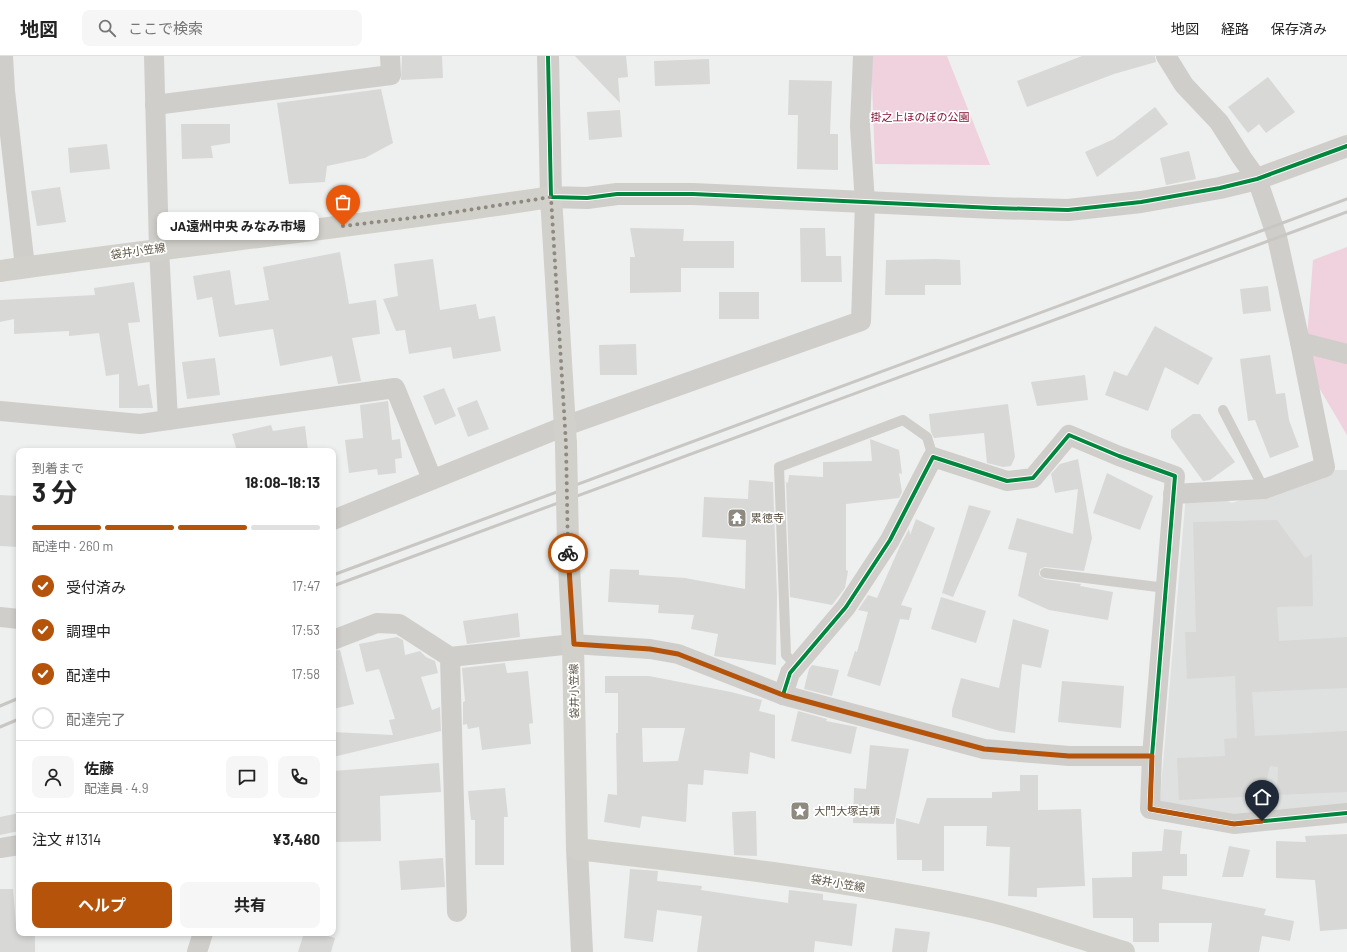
<!DOCTYPE html>
<html lang="ja">
<meta charset="utf-8">
<style>
:root{--surface:#fff;--page:#f6f6f6;--text:#222;--muted:#767676;--line:#e0e0e0;--accent:#b45309}
body{margin:0;font-family:Barlow,"Noto Sans JP",sans-serif;background:var(--page);color:var(--text);height:100vh;display:flex;flex-direction:column;font-size:15px;white-space:nowrap}
*{box-sizing:border-box;margin:0}
p{font-size:13px;color:var(--muted)}
.icon{flex:none;width:22px;height:22px;fill:none;stroke:currentColor;stroke-width:2;stroke-linecap:round;stroke-linejoin:round}
.map{position:relative;flex:1;overflow:hidden}
.drawer{position:absolute;left:16px;top:392px;width:320px;height:488px;display:flex;flex-direction:column;background:var(--surface);border-radius:8px;box-shadow:0 2px 6px #0003}
.drawer>*{flex:none}
.pin{position:absolute;display:grid;place-items:center;width:34px;height:34px;color:#fff;margin:-41px -17px;border-radius:50% 50% 50% 0;rotate:-45deg;box-shadow:0 0 4px #0007}
.pin .icon{rotate:45deg}
.courier{position:absolute;display:grid;place-items:center;width:40px;height:40px;margin:-20px;border:3px solid #b45309;border-radius:50%;background:#fff;color:#222;box-shadow:0 1px 5px #0007}
.bubble{position:absolute;height:28px;border-radius:8px;background:var(--surface);box-shadow:0 2px 6px #0003;font-size:13px;font-weight:700;line-height:28px;text-align:center}
.summary em{font-style:normal;font-weight:700}
.summary div{display:flex;flex-direction:column-reverse}
.summary{display:flex;align-items:center;justify-content:space-between;height:68px;padding:0 16px}
h1{font-size:26px;font-weight:700;line-height:30px}
.bar{display:grid;grid-template-columns:repeat(4,1fr);gap:6px 4px;align-content:center;height:48px;padding:0 16px}
.bar i{height:5px;border-radius:3px;background:var(--line)}
.bar .on{background:var(--accent)}
.bar p{grid-column:span 4}
.line{display:flex;align-items:center;gap:10px;padding:0 16px;border-top:1px solid var(--line)}
.line div{flex:1}
.round{display:grid;place-items:center;flex:none;width:42px;height:42px;border-radius:8px;background:var(--page)}
ol{padding:0 16px;list-style:none}
li{display:flex;align-items:center;gap:12px;height:44px}
li p{margin-inline-start:auto}
li .icon{padding:4px;border-radius:50%;background:var(--accent);color:#fff;stroke-width:4}
li:last-child{color:var(--muted)}
li i{width:22px;height:22px;border:2px solid var(--line);border-radius:50%}
.action{display:flex;gap:8px;margin-top:auto;padding:8px 16px}
.action a{flex:1;height:46px;border-radius:8px;background:var(--accent);color:#fff;font-size:16px;font-weight:700;line-height:46px;text-align:center}
.action a+a{background:var(--page);color:var(--text)}
header{display:flex;align-items:center;gap:24px;box-sizing:border-box;height:56px;padding:0 20px;background:var(--surface);border-bottom:1px solid var(--line)}
header strong{font-size:19px}
nav{display:flex;gap:22px;margin-inline-start:auto;font-size:14px}
.search{width:280px;height:36px;background:var(--page);display:flex;align-items:center;gap:10px;box-sizing:border-box;padding:0 14px;border-radius:8px;color:var(--muted);font-size:15px}
.map>svg:first-child{display:block}
.education{fill:#dfe0e0}
.green{fill:#f0d1de}
.building{fill:#d8d8d6;fill-rule:evenodd}
.lines{fill:none;stroke-linecap:round;stroke-linejoin:round}
.service{stroke:#d0ceca;stroke-width:10}
.minor{stroke:#d0ceca;stroke-width:20}
.tertiary{stroke:#d0ceca;stroke-width:22}
.secondary{stroke:#d2d0ca;stroke-width:22}
.rail{stroke:#c9c7c4;stroke-width:3}
.secondary-bridge{stroke:#d2d0ca;stroke-width:22}
.cycleway-casing{stroke:#fff;stroke-width:6}
.cycleway{stroke:#00873e;stroke-width:4}
.done{stroke:#8f8a80;stroke-width:4;stroke-dasharray:0 7.2}
.route{stroke:#b45309;stroke-width:5}
.labels{text-anchor:middle;stroke-width:3.5;stroke-linejoin:round;paint-order:stroke}
.park-label{font-size:11px;fill:#831034;stroke:#fff}
.street-label{font-size:11px;fill:#5c5444;stroke:#fff}
.poi-label{font-size:11px;fill:#5c5444;stroke:#fff;text-anchor:start}
</style>
<header>
<strong>地図</strong>
<div class="search"><svg class="icon" aria-label="search" viewBox="0 0 24 24"><circle cx="10" cy="10" r="6"/><path d="M15 15l6 6"/></svg>ここで検索</div>
<nav><a>地図</a><a>経路</a><a>保存済み</a></nav>
</header>
<div class="map">
<svg width="1347" height="896" viewBox="0 0 1347 896">
<rect width="100%" height="100%" fill="#eeefef"/>
<!-- education -->
<polygon class="education" points="1332,414 1347,414 1347,757 1234,768 1159,755 1187,427 1232,447"/>
<!-- green -->
<g class="green">
<polygon points="871,0 947,0 990,109 875,108"/>
<polygon points="1347,191 1347,379 1305,308 1313,204"/>
</g>
<!-- building -->
<g class="building">
<polygon points="402,0 442,0 443,22 401,24"/>
<polygon points="575,0 626,0 628,21 618,22 620,47"/>
<polygon points="1082,0 1155,0 1156,6 1114,18 1027,51 1017,25"/>
<polygon points="709,3 710,28 655,30 654,5"/>
<polygon points="1268,21 1295,56 1266,77 1259,68 1248,77 1228,51"/>
<polygon points="789,24 832,25 830,78 838,78 838,114 797,113 798,59 788,59"/>
<polygon points="381,33 393,87 365,102 327,110 325,126 289,128 277,47"/>
<polygon points="1155,51 1168,68 1097,121 1085,96 1114,83"/>
<polygon points="620,54 622,81 589,84 587,56"/>
<polygon points="181,68 230,68 230,87 211,90 213,102 182,103"/>
<polygon points="107,88 110,113 70,117 68,92"/>
<polygon points="1189,95 1196,123 1166,129 1160,102"/>
<polygon points="60,131 66,166 37,170 31,135"/>
<polygon points="630,172 684,173 683,185 734,185 734,212 681,212 681,236 630,237 630,201 635,201"/>
<polygon points="800,172 825,172 826,200 841,200 842,226 801,226"/>
<polygon points="340,196 349,248 376,244 380,278 352,282 361,325 338,328 332,300 280,310 273,273 219,281 212,241 197,244 193,220 230,214 235,249 269,244 263,211"/>
<polygon points="433,203 440,254 476,248 479,263 495,260 501,295 453,303 451,291 409,298 405,274 396,275 383,243 398,240 394,208"/>
<polygon points="935,203 960,204 961,229 925,229 925,239 885,239 886,204"/>
<polygon points="134,226 140,266 128,267 138,330 149,328 153,352 119,352 119,318 106,320 99,277 69,280 69,275 14,278 14,263 0,266 0,244 95,239 94,232"/>
<polygon points="1268,230 1271,255 1243,258 1240,233"/>
<rect x="719" y="236" width="40" height="27"/>
<polygon points="1155,270 1213,302 1198,329 1165,311 1148,355 1105,339 1114,315 1127,320"/>
<polygon points="636,288 637,319 600,319 599,289"/>
<polygon points="1270,299 1276,338 1285,337 1289,364 1299,391 1270,402 1255,364 1248,365 1240,303"/>
<polygon points="215,302 220,339 187,343 182,306"/>
<polygon points="1085,319 1088,344 1037,350 1031,326"/>
<polygon points="444,332 456,360 435,369 423,340"/>
<polygon points="477,344 489,373 468,381 457,352"/>
<polygon points="388,345 392,384 400,383 402,402 395,403 396,417 378,419 377,413 349,417 345,384 363,382 360,349"/>
<polygon points="1008,348 1015,401 1011,410 1003,411 987,407 984,377 934,382 931,376 929,358"/>
<polygon points="1193,358 1200,358 1235,406 1210,424 1203,425 1171,381 1171,374"/>
<polygon points="271,369 273,375 305,370 308,395 237,395 232,378"/>
<polygon points="870,383 899,394 902,418 899,417 902,436 899,442 846,448 846,514 848,515 845,532 832,549 790,541 786,426 788,427 789,419 823,421 823,406 872,405"/>
<polygon points="1078,403 1092,482 1084,515 1045,511 1040,513 1039,519 1044,523 1081,528 1080,530 1113,536 1108,564 1049,554 1018,540 1027,497 1008,493 1017,462 1073,478 1078,433 1055,437 1051,418 1060,408"/>
<polygon points="1107,417 1153,440 1140,474 1093,457"/>
<polygon points="749,424 773,426 777,539 776,609 714,600 718,578 691,573 694,559 658,557 659,549 608,546 610,513 639,514 639,519 685,522 745,533 746,484 702,481 704,441 748,443"/>
<polygon points="0,439 19,440 18,491 0,490"/>
<polygon points="969,449 991,455 953,541 942,537"/>
<polygon points="916,463 935,472 901,549 912,552 909,564 900,563 880,630 847,620 855,595 857,596 868,556 858,554 868,539 877,542 900,490 909,473 910,479"/>
<polygon points="1277,464 1305,502 1312,498 1313,550 1277,551 1279,585 1347,581 1347,632 1252,636 1255,680 1347,675 1347,736 1277,739 1278,711 1270,710 1263,740 1179,744 1177,702 1225,700 1224,683 1237,682 1235,620 1187,623 1185,576 1196,576 1193,466"/>
<polygon points="941,541 986,555 976,587 931,573"/>
<polygon points="518,557 520,581 467,588 463,565"/>
<polygon points="1013,563 1049,574 1041,612 1022,608 1015,677 1000,675 952,661 952,654 961,622 999,632"/>
<polygon points="397,581 403,584 405,599 420,595 426,601 435,605 438,617 421,621 432,654 440,651 441,675 333,701 333,676 393,679 389,664 395,663 379,613 366,616 359,588"/>
<polygon points="340,594 354,648 333,653 333,595"/>
<polygon points="505,607 507,617 528,615 533,667 529,668 531,688 482,694 479,671 468,673 467,668 463,669 463,646 465,645 462,612"/>
<polygon points="812,609 839,614 832,640 804,633 809,613"/>
<path d="M605,620H649L731,636L762,644L759,655L775,659V703L750,696L748,718L704,714L703,729L688,728L686,766L642,760L640,772L604,766L608,738L617,739L616,677H618V637H605ZM642,672H685L678,705L643,706Z"/>
<polygon points="1062,625 1124,630 1121,672 1058,666"/>
<polygon points="798,655 827,663 826,665 857,671 851,698 791,685"/>
<polygon points="870,689 909,693 894,768 853,767 854,732 866,733"/>
<polygon points="439,707 441,736 380,740 381,785 334,786 333,715"/>
<polygon points="1020,719 1038,719 1038,754 1081,753 1085,830 1037,832 1037,841 1008,840 1010,791 986,790 987,770 944,770 944,815 922,815 922,804 897,804 896,762 919,768 927,742 992,742 992,736 1020,735"/>
<polygon points="505,732 508,761 504,761 504,809 475,809 475,764 471,764 468,735"/>
<polygon points="756,755 757,800 734,799 732,756"/>
<polygon points="19,757 19,775 0,779 0,761"/>
<polygon points="1164,773 1182,775 1180,798 1187,798 1187,820 1163,820 1162,833 1266,853 1264,859 1294,865 1290,885 1262,880 1259,896 1208,896 1212,867 1159,867 1159,886 1133,886 1133,862 1093,862 1092,822 1132,821 1132,796 1162,795"/>
<polygon points="1347,778 1347,873 1320,875 1315,824 1276,822 1276,785 1306,786 1305,780"/>
<polygon points="1229,790 1250,794 1243,821 1222,821"/>
<polygon points="443,802 445,831 401,834 399,805"/>
<polygon points="630,813 658,815 657,825 702,830 701,834 788,847 789,834 823,838 823,844 857,848 852,890 815,885 814,896 697,896 702,860 657,854 653,886 624,882"/>
<polygon points="0,833 13,833 16,869 19,869 19,877 35,877 35,896 0,896"/>
<polygon points="895,872 930,876 927,896 892,896"/>
<polygon points="304,877 318,877 335,882 331,896 298,896"/>
</g>
<g class="lines">
<!-- service -->
<g class="service">
<polyline points="1223,354 1264,433"/>
<polyline points="1045,517 1166,532"/>
<polyline points="796,610 786,599 779,411 903,364 927,381 933,401"/>
</g>
<!-- minor -->
<g class="minor">
<polyline points="3,0 5,35 25,211"/>
<polyline points="154,0 159,192 168,364"/>
<polyline points="1166,0 1184,29 1219,66 1242,102 1257,123 1277,181 1300,286 1325,411 1264,433 1173,438"/>
<polyline points="155,49 391,19 390,0"/>
<polyline points="1300,286 1347,298"/>
<polyline points="0,355 140,368 395,332 432,423"/>
<polyline points="333,464 565,370 861,265 865,147 860,70 863,0"/>
<polyline points="0,561 19,563"/>
<polyline points="333,584 377,567 399,568 450,601 573,588 650,593 678,598 783,639 984,693 1069,700 1152,700"/>
<polyline points="450,601 457,856"/>
<polyline points="783,639 790,617 846,551 890,484 933,401 1007,425 1033,422 1069,379 1119,400 1175,420 1152,700 1150,753 1234,768 1347,757"/>
<polyline points="0,792 19,789"/>
<polyline points="197,896 203,877"/>
</g>
<!-- tertiary -->
<g class="tertiary">
<polyline points="548,0 551,141 587,142 617,138 693,138 994,152 1068,154 1141,146 1220,132 1257,123 1347,90"/>
<polyline points="577,793 582,896"/>
</g>
<!-- secondary -->
<g class="secondary">
<path d="M0,215C184,189 368,169 551,141L566,388"/>
<path d="M568,490L573,588L577,793C708,808 838,823 967,850C1020,861 1072,880 1124,896"/>
</g>
<!-- rail -->
<g class="rail">
<polyline points="333,519 1347,143"/>
<polyline points="333,530 1347,156"/>
<polyline points="0,650 19,642"/>
<polyline points="0,671 19,663"/>
</g>
<!-- secondary-bridge -->
<polyline class="secondary-bridge" points="566,388 568,490"/>
<defs>
<g id="cycleway">
<polyline points="548,0 551,141 587,142 617,138 693,138 994,152 1068,154 1141,146 1220,132 1257,123 1347,90"/>
<polyline points="783,639 790,617 846,551 890,484 933,401 1007,425 1033,422 1069,379 1119,400 1175,420 1152,700 1150,753 1234,768 1347,757"/>
</g>
</defs>
<!-- cycleway casing -->
<use href="#cycleway" class="cycleway-casing"/>
<!-- cycleway -->
<use href="#cycleway" class="cycleway"/>
</g>
<g class="lines">
<!-- done -->
<polyline class="done" points="343,170 436,159 551,141 566,388 568,497"/>
<!-- route -->
<polyline class="route" points="568,497 574,588 650,593 678,598 783,639 984,693 1069,700 1152,700 1150,753 1234,768 1262,765"/>
</g>
<!-- icons -->
<defs>
<symbol id="temple-square" viewBox="-11 -11 22 22"><rect x="-9" y="-9" width="18" height="18" rx="4" fill="#8f8a80" stroke="#fff"/><path d="M0-6L5-2H3V0L6.5 2.5H4V6H1.5V3h-3V6H-4V2.5H-6.5L-3 0V-2H-5Z" fill="#fff"/></symbol>
<symbol id="sight-square" viewBox="-11 -11 22 22"><rect x="-9" y="-9" width="18" height="18" rx="4" fill="#8f8a80" stroke="#fff"/><path d="M0-6L1.8-2.2L6-1.7L2.9 1.2L3.7 5.4L0 3.3L-3.7 5.4L-2.9 1.2L-6-1.7L-1.8-2.2Z" fill="#fff"/></symbol>
</defs>
<g fill-rule="evenodd">
<use href="#temple-square" x="726" y="451" width="22" height="22"/>
<use href="#sight-square" x="789" y="744" width="22" height="22"/>
</g>
<g class="labels">
<!-- park labels -->
<g class="park-label">
<text x="920" y="65">掛之上ほのぼの公園</text>
</g>
<!-- street labels -->
<g class="street-label">
<text transform="translate(138 195) rotate(-8)" y="4">袋井小笠線</text>
<text transform="translate(574 635) rotate(-91)" y="4">袋井小笠線</text>
<text transform="translate(838 827) rotate(10)" y="4">袋井小笠線</text>
</g>
<!-- poi labels -->
<g class="poi-label">
<text x="751" y="466">累徳寺</text>
<text x="814" y="759">大門大塚古墳</text>
</g>
</g>
</svg>
<div class="pin" style="left:343px;top:170px;background:#ea580c"><svg class="icon" aria-label="bag" viewBox="0 0 24 24"><path d="M5 8h14l-1 12H6zM9 8a3 3 0 0 1 6 0"/></svg></div>
<div class="pin" style="left:1262px;top:765px;background:#1f2937"><svg class="icon" aria-label="home" viewBox="0 0 24 24"><path d="M3 11l9-7 9 7M6 9v11h12V9"/></svg></div>
<div class="courier" style="left:568px;top:497px"><svg class="icon" aria-label="bike" viewBox="0 0 24 24"><circle cx="6" cy="16" r="4"/><circle cx="18" cy="16" r="4"/><path d="M6 16l4-8h5l3 8M10 8l3 8H6M13 5h3"/></svg></div>
<div class="bubble" style="left:157px;top:156px;width:162px">JA遠州中央 みなみ市場</div>
<section class="drawer">
<div class="summary"><div><h1>3 分</h1><p>到着まで</p></div><em>18:08–18:13</em></div>
<div class="bar"><i class="on"></i><i class="on"></i><i class="on"></i><i></i><p>配達中 · 260 m</p></div>
<ol>
<li><svg class="icon" aria-label="check" viewBox="0 0 24 24"><path d="M5 12l5 5 9-10"/></svg>受付済み<p>17:47</p></li>
<li><svg class="icon" aria-label="check" viewBox="0 0 24 24"><path d="M5 12l5 5 9-10"/></svg>調理中<p>17:53</p></li>
<li><svg class="icon" aria-label="check" viewBox="0 0 24 24"><path d="M5 12l5 5 9-10"/></svg>配達中<p>17:58</p></li>
<li><i></i>配達完了</li>
</ol>
<div class="line" style="height:72px"><a class="round"><svg class="icon" aria-label="person" viewBox="0 0 24 24"><circle cx="12" cy="8" r="4"/><path d="M4 21q1-7 8-7t8 7"/></svg></a><div><b>佐藤</b><p>配達員 · 4.9</p></div><a class="round"><svg class="icon" aria-label="chat" viewBox="0 0 24 24"><path d="M4 5h16v11H9l-5 4z"/></svg></a><a class="round"><svg class="icon" aria-label="phone" viewBox="0 0 24 24"><path d="M5 4h4l2 5-3 2q2 4 5 5l2-3 5 2v4C11 20 4 13 5 4z"/></svg></a></div>
<div class="line" style="height:52px"><div>注文 #1314</div><b>¥3,480</b></div>
<div class="action"><a>ヘルプ</a><a>共有</a></div>
</section>
</div>
